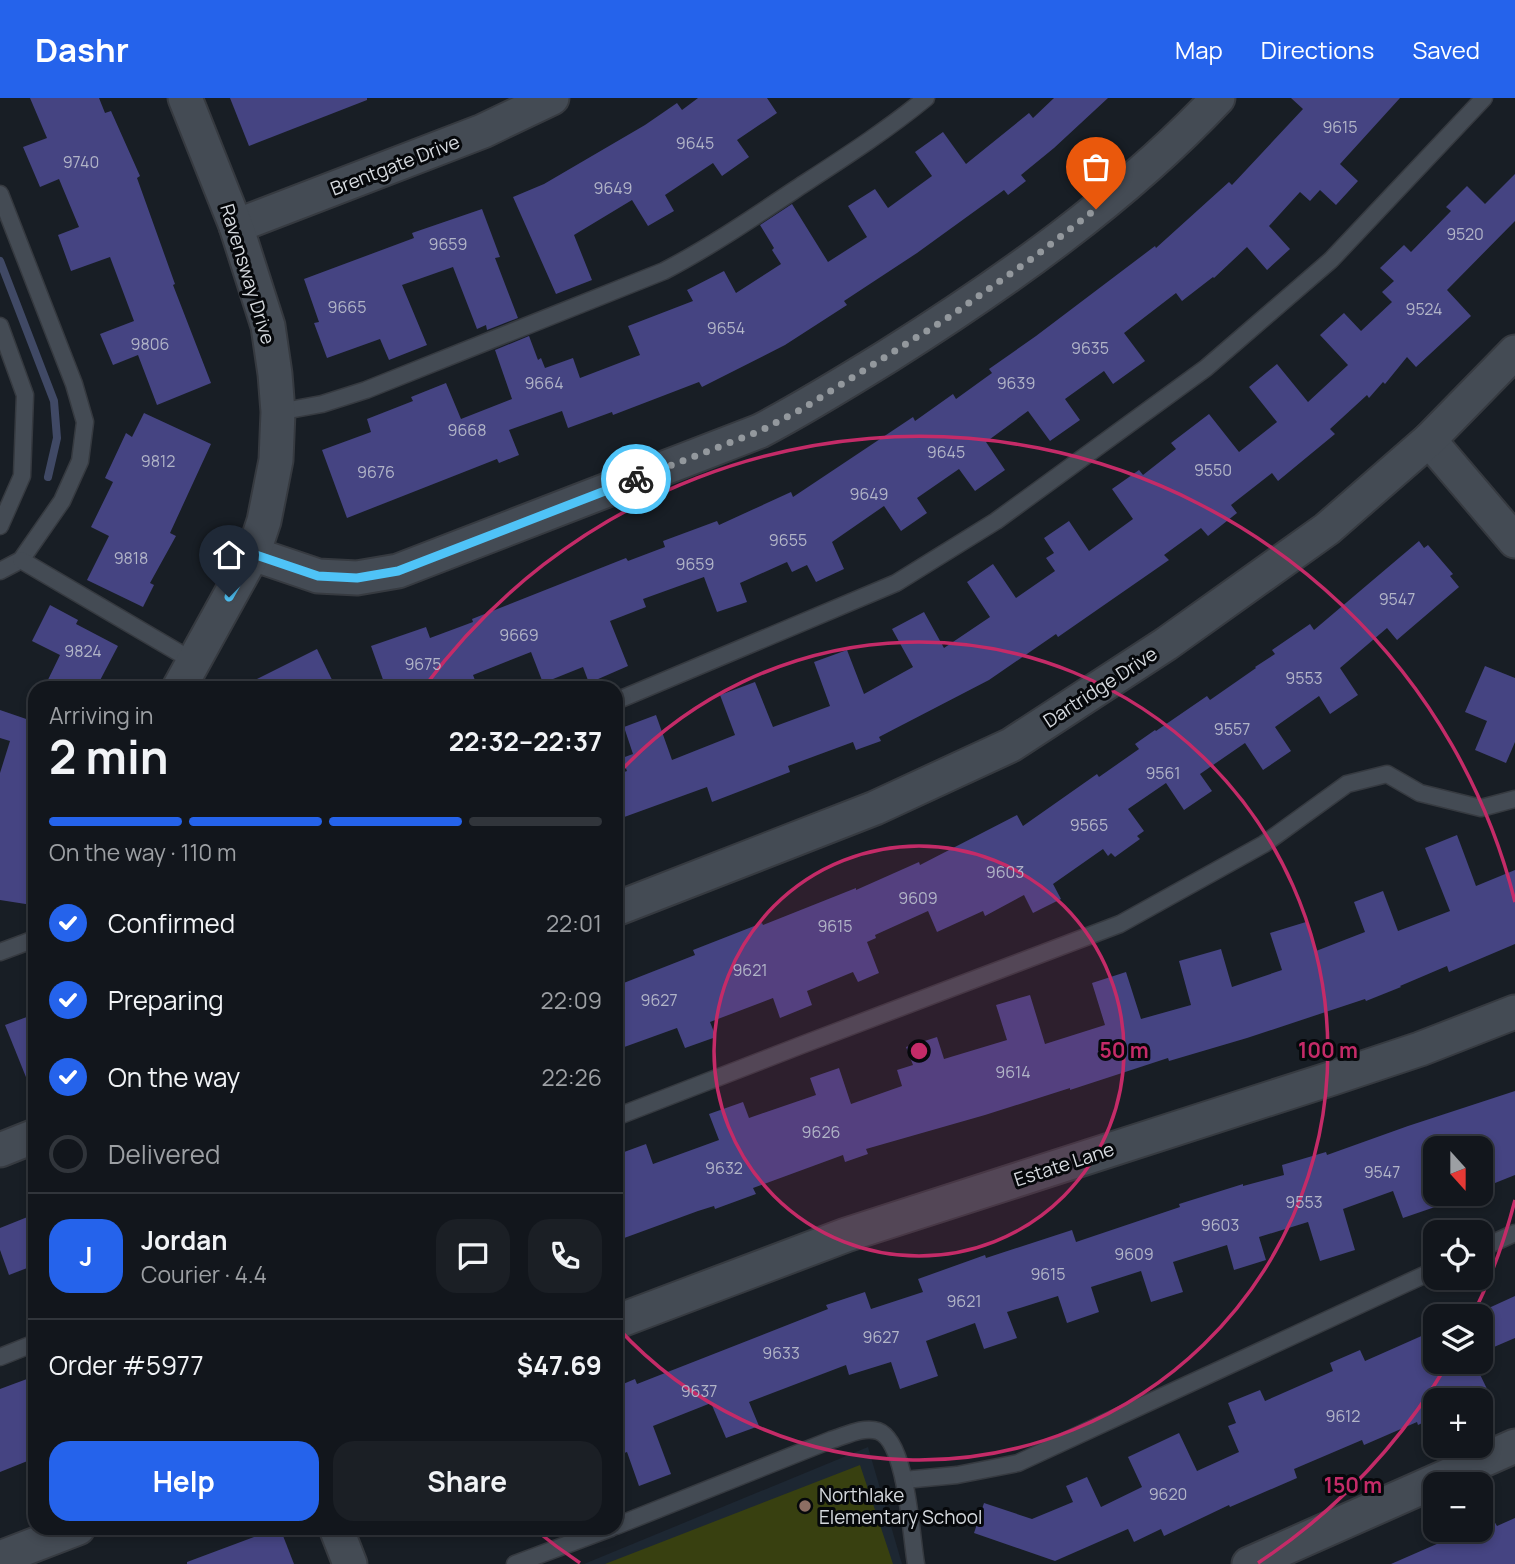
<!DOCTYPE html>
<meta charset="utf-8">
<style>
:root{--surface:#12161c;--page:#1b1f25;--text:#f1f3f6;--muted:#9c9fa3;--line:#31353b;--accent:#2563eb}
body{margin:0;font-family:Manrope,sans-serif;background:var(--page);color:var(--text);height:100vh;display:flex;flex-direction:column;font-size:26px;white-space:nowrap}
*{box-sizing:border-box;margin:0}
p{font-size:23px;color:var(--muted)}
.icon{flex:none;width:38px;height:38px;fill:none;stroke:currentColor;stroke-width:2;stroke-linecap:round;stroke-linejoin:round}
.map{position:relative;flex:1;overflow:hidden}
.panel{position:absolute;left:28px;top:583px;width:595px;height:854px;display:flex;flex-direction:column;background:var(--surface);border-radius:21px;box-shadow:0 4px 10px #0003,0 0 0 2px var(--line)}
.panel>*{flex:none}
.needle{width:46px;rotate:159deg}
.controls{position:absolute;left:1423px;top:1038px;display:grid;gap:14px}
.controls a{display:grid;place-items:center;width:70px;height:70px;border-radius:14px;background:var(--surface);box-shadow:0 4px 10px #0003,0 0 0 2px var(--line);font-size:35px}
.pin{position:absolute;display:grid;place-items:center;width:60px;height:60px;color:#fff;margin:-72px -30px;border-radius:50% 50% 50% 0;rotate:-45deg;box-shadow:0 0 7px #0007}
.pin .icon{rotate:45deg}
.courier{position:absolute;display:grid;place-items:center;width:70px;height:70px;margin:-35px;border:5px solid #4fc3f7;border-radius:50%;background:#fff;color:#222;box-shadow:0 2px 9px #0007}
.headline em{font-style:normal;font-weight:700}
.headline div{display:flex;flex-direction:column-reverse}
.headline{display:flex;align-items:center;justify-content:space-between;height:119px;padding:0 21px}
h1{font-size:46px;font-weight:700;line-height:52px}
.bar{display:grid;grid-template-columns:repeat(4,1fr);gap:10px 7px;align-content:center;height:84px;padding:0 21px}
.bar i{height:9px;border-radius:5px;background:var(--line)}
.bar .current{background:var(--accent)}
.bar p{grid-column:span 4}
.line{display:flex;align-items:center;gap:18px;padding:0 21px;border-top:2px solid var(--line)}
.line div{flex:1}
.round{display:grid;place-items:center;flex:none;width:74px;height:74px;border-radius:21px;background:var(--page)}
ol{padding:0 21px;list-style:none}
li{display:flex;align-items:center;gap:21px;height:77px}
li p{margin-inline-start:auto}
li .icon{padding:7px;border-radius:50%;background:var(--accent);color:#fff;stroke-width:4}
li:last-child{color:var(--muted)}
li i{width:38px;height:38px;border:4px solid var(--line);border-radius:50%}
.primary-button{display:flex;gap:14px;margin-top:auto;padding:14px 21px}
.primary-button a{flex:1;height:80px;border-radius:21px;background:var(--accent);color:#fff;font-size:28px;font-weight:700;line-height:80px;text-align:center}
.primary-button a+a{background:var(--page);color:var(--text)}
header{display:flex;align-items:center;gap:42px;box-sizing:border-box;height:98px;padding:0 35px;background:var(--accent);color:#fff}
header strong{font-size:33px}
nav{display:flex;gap:38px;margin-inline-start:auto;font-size:24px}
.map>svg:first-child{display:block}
.built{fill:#1d2732}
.green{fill:#384010}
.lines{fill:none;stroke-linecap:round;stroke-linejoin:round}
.stream{stroke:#404965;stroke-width:8}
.building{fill:#454482}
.service-casing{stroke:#363a40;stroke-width:19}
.minor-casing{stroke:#363a40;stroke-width:37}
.service{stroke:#444b54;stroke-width:16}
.minor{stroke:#444b54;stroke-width:33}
.done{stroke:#93989d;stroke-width:7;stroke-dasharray:0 12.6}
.route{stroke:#4fc3f7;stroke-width:9}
.ring{fill:none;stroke:#c42b68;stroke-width:3.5}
.education-dot{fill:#8d6e63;stroke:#06080b;stroke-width:2.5}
.labels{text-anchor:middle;stroke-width:6;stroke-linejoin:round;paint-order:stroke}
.number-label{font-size:16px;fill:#b1b4c7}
.street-label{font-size:19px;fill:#d5d9de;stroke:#06080b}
.poi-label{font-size:19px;fill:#d5d9de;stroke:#06080b;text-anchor:start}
.centre{fill:#c42b68;stroke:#06080b;stroke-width:3.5}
.ring-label{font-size:21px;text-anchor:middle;font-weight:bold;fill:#c42b68;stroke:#06080b;stroke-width:6;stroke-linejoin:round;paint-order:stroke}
</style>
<header>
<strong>Dashr</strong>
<nav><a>Map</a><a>Directions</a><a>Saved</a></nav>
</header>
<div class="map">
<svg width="1515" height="1466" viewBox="0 0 1515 1466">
<rect width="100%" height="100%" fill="#181e25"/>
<!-- built -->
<polygon class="built" points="868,1349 902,1466 584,1466"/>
<!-- green -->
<polygon class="green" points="860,1367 893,1466 605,1466"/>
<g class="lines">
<!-- stream -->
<polyline class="stream" points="0,163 54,303 57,340 48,379"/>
</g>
<!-- building -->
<g class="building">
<polygon points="30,0 99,0 105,15 111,13 140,78 137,80 175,186 173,187 211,285 157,307 138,257 113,267 100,236 134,223 110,159 71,173 58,137 79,129 59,81 40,89 23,49 47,40"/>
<polygon points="230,0 367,0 367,2 249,48"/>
<polygon points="698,0 767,0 777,15 737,42 749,59 722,78 713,65 665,97 674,113 648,128 632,102 574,137 592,182 556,196 513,99 544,86 645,27 677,5 682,12"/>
<polygon points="1054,0 1108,0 1054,50 1021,77 1026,83 1008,97 1004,92 917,155 844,203 847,207 785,247 702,289 699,284 613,317 612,314 568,330 562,313 509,332 519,357 499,365 497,361 347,420 322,352 371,334 367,321 413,303 411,299 446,285 461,321 512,301 495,252 529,238 538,262 541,260 545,270 573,260 580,280 640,257 628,228 693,203 687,192 724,173 736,195 781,166 772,152 774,150 760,127 792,106 828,164 867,139 848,108 875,91 888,110 932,78 915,54 943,34 966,66 1029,15 1033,20"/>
<polygon points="1291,0 1400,0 1340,66 1358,83 1336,107 1320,92 1310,103 1300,94 1269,128 1290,151 1267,172 1247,149 1214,180 1213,179 1182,203 1176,195 1124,235 1145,263 1113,286 1104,273 1065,301 1080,322 1050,343 1028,313 986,344 1005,372 975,393 959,371 917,400 927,415 901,433 884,408 832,444 844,471 816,484 807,467 792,474 787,464 740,485 747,504 717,514 704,479 643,501 646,509 610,523 628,568 589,585 583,569 543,585 531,554 473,577 478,590 419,590 417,583 397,590 386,590 371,548 426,529 430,540 473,524 472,521 626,460 628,463 665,449 663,443 717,423 719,427 791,394 793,399 913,319 915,323 953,296 956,301 992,275 989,271 1036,238 1155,148 1156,150 1229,84 1232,87 1303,11"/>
<polygon points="1515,76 1515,123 1447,192 1471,218 1416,269 1407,259 1385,286 1383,284 1369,300 1367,297 1330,331 1335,336 1278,383 1272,375 1231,407 1237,415 1208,438 1201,430 1164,457 1169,462 1058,539 1056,536 989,582 879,639 881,643 856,652 853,644 788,668 790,674 712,704 707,689 616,722 616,677 627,673 622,660 633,656 624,629 656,617 672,662 735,637 720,597 755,584 773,629 830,608 814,564 847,552 864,596 913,569 892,531 924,514 944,550 990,519 967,484 993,466 1016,500 1055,473 1046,460 1054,455 1044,440 1069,423 1089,453 1133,421 1112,391 1139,372 1143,377 1176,351 1171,345 1209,316 1239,354 1277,324 1249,289 1277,266 1308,304 1348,267 1320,237 1344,215 1361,233 1392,204 1382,194 1394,183 1380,170 1404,147 1411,154 1451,113 1446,109 1467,88 1485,106"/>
<polygon points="482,111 500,159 495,160 518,220 487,232 486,227 477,231 453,169 402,187 427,247 389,262 380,241 327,260 314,225 319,224 304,181 414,140 412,135"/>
<polygon points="144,315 211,346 170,435 176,438 150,485 154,487 143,509 87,482 109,438 91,429 113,384 105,380 126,335 132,339"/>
<polygon points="1419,443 1424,450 1428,447 1453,476 1450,478 1459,489 1397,542 1387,530 1340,570 1358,597 1330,616 1319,598 1275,629 1291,653 1263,672 1245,645 1200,676 1212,693 1184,712 1166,685 1128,711 1144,733 1137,738 1140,741 1115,759 1111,755 1108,758 1103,751 1053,786 1061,801 1033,815 1024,797 985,818 983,813 937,834 928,813 875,837 876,840 867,844 879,875 858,884 853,874 807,893 812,907 780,920 773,900 710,924 716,939 685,950 677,930 616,952 616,888 695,857 693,852 762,825 763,827 856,790 856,792 919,764 920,767 1017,717 1023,728 1097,676 1099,679 1139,651 1135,646 1155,632 1156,633 1207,598 1210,602 1256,570 1255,569 1275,556 1272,552 1310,526 1314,532"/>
<polygon points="50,507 78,522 76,526 118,548 96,590 44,590 60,557 32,543"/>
<polygon points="317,551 336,590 239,590"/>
<polygon points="1485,568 1515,580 1515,644 1506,665 1475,652 1487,623 1465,614"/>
<polygon points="0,612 35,624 35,722 27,776 35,778 32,807 0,802 0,675 10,643 0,640"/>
<polygon points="1457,737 1476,788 1515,772 1515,846 1449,874 1447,868 1400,888 1401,889 1366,903 1365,901 1247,940 1169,963 1168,960 1070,992 1070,990 985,1017 866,1051 868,1056 845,1064 843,1057 753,1090 756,1096 715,1111 714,1108 698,1113 616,1143 616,1057 646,1046 653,1066 719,1042 709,1016 743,1004 749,1020 816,997 810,980 839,970 851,1006 902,988 897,972 913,967 906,949 937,939 944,961 1007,942 996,907 1030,897 1045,946 1105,927 1092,885 1126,874 1141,921 1191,907 1179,863 1221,851 1232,889 1282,872 1270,835 1306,824 1316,853 1365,834 1354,804 1383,793 1398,833 1450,813 1425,750"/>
<polygon points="35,916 35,998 34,999 5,927"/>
<polygon points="1515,993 1515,1077 1480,1091 1480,1050 1435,1050 1435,1109 1403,1120 1393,1093 1343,1111 1355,1152 1320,1163 1308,1124 1259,1139 1266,1162 1234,1172 1227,1147 1173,1164 1183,1194 1151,1204 1141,1173 1091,1189 1099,1214 1067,1225 1058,1198 1007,1214 1017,1240 984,1251 975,1225 926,1243 938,1278 900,1291 891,1264 849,1277 846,1267 749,1304 759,1328 726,1340 711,1305 653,1328 671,1376 639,1388 627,1354 616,1358 616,1289 635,1281 637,1286 828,1211 826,1207 865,1194 871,1211 923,1194 918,1181 985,1157 986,1160 1072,1132 1076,1144 1180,1109 1179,1106 1243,1086 1243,1088 1284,1077 1282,1067 1326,1054 1327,1057 1408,1028"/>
<polygon points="35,1116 35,1167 9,1177 0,1152 0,1130"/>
<polygon points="1515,1198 1515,1240 1487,1252 1480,1237 1480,1214"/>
<polygon points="1435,1232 1435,1264 1474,1264 1488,1293 1465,1302 1435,1302 1435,1319 1418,1327 1417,1324 1364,1347 1362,1342 1294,1371 1297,1380 1230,1409 1229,1407 1164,1438 1161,1431 1134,1444 1128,1431 1055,1463 974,1435 984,1405 1032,1421 1073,1404 1066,1388 1087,1379 1101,1409 1142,1389 1128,1359 1179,1335 1197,1373 1239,1354 1228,1328 1236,1325 1228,1305 1260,1292 1265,1303 1333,1273 1330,1265 1360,1252 1365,1263"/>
<polygon points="35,1278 35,1360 0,1374 0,1291"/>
<polygon points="1515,1420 1515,1466 1391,1466 1455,1438 1456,1440 1475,1432 1480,1432 1480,1429 1494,1423 1497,1428"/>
<polygon points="278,1430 280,1430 294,1466 187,1466 187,1464"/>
</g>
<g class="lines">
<defs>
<g id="service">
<polyline points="0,96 74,286 85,324 80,363 62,403 21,462 0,473"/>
<polyline points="0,228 25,297 22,378 0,428"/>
<path d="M278,314L322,306L366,292L664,173C712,148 757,117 802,87C845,59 887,32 926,0"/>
<polyline points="21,462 193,563"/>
<polyline points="616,603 896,485 996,423 1206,270 1331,162 1484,0"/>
<polyline points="0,854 35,841"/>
<polyline points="616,1019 799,948 1120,826 1264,746 1347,686 1387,676 1420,695 1481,710 1515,701"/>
<polyline points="1480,1151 1515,1135"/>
<polyline points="0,1259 35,1245"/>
<polyline points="904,1382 957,1377 1018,1365 1435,1172"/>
<path d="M616,1428L831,1342C845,1338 863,1328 878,1333C907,1343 911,1439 916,1466"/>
<polyline points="515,1466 611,1430"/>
</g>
<g id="minor">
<polyline points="236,128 483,33 552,0"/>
<polyline points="1429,342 1515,443"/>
<path d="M253,456L318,478L357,480L398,473L760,333C804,310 846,284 888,258C1004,185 1124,100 1218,0"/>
<polyline points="179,590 253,456 264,423 276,362 278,314 275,276 268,228 236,128 185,0"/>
<polyline points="616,811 875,710 1011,647 1166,546 1327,431 1429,342 1515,254"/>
<polyline points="0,1052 35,1038"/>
<polyline points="616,1224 846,1137 1333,980 1420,951 1515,914"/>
<polyline points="336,1430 350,1466"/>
<polyline points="0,1460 78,1430"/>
<polyline points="1249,1466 1515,1348"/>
</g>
</defs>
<!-- service casing -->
<use href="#service" class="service-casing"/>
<!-- minor casing -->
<use href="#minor" class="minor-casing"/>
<!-- service -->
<use href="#service" class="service"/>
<!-- minor -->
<use href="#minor" class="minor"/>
</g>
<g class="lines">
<!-- done -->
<polyline class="done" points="636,381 760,333 802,311 949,219 1034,159 1096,111"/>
<!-- route -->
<polyline class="route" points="229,499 253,456 318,478 357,480 398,473 636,381"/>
</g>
<!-- distance rings -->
<circle cx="919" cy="953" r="205" fill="#c42b68" fill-opacity=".12"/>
<g class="ring">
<circle cx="919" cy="953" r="205"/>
<path d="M617 677A409 409 0 1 1 617 1229"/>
<path d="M1515 1102A614 614 0 0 1 1473 1217M1448 1265A614 614 0 0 1 1258 1465M580 1465A614 614 0 0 1 533 1430M425 588A614 614 0 0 1 1515 804"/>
</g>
<!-- markers -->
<circle class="education-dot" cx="805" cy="1408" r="7"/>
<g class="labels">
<!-- number labels -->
<g class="number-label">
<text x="1340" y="35">9615</text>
<text x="695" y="51">9645</text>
<text x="81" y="70">9740</text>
<text x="613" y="96">9649</text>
<text x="1465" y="142">9520</text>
<text x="448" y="152">9659</text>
<text x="347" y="215">9665</text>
<text x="1424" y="217">9524</text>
<text x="726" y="236">9654</text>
<text x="150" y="252">9806</text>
<text x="1090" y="256">9635</text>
<text x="544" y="291">9664</text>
<text x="1016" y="291">9639</text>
<text x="467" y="338">9668</text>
<text x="946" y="360">9645</text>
<text x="158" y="369">9812</text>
<text x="1213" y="378">9550</text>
<text x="376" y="380">9676</text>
<text x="869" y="402">9649</text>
<text x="788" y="448">9655</text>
<text x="131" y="466">9818</text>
<text x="695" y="472">9659</text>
<text x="1397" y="507">9547</text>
<text x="519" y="543">9669</text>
<text x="83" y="559">9824</text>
<text x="423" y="572">9675</text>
<text x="1304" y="586">9553</text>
<text x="1232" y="637">9557</text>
<text x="1163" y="681">9561</text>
<text x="1089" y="733">9565</text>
<text x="1005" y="780">9603</text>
<text x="918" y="806">9609</text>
<text x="835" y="834">9615</text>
<text x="750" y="878">9621</text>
<text x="659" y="908">9627</text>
<text x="1013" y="980">9614</text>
<text x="821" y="1040">9626</text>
<text x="724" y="1076">9632</text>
<text x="1382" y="1080">9547</text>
<text x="1304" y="1110">9553</text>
<text x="1220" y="1133">9603</text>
<text x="1134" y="1162">9609</text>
<text x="1048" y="1182">9615</text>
<text x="964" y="1209">9621</text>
<text x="881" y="1245">9627</text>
<text x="781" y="1261">9633</text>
<text x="699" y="1299">9637</text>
<text x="1343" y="1324">9612</text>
<text x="1168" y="1402">9620</text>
</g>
<!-- street labels -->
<g class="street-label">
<text transform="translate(395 67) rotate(-21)" y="7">Brentgate Drive</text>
<text transform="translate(248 176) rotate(73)" y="7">Ravensway Drive</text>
<text transform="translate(1100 589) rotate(-33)" y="7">Dartridge Drive</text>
<text transform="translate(1064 1066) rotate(-18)" y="7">Estate Lane</text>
</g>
<!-- poi labels -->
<g class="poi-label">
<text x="819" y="1404">Northlake<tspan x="819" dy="22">Elementary School</tspan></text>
</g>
</g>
<circle cx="919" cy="953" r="10" class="centre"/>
<g class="ring-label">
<text x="1124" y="960">50 m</text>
<text x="1328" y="960">100 m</text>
<text x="1353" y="1395">150 m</text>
</g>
</svg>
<div class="controls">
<a><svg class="needle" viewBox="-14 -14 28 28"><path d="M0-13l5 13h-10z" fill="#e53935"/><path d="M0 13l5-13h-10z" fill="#9c9fa3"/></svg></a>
<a><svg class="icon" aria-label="locate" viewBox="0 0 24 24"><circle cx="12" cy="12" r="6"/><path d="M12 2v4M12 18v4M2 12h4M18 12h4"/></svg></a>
<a><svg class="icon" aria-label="layers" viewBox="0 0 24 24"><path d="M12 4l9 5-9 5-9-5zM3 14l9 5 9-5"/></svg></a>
<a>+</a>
<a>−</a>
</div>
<div class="pin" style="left:1096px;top:111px;background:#ea580c"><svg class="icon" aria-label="bag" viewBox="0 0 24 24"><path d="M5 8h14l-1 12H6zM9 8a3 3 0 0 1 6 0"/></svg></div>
<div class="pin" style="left:229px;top:499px;background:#1f2937"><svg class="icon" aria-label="home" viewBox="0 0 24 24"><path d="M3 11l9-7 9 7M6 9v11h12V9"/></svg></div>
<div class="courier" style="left:636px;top:381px"><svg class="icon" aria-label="bike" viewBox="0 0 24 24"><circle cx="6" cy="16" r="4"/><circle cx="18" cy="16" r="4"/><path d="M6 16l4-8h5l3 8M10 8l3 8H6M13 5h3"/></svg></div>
<section class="panel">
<div class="headline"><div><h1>2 min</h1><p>Arriving in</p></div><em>22:32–22:37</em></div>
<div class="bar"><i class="current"></i><i class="current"></i><i class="current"></i><i></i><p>On the way · 110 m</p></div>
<ol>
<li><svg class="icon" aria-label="check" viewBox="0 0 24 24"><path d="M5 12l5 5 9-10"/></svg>Confirmed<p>22:01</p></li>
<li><svg class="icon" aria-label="check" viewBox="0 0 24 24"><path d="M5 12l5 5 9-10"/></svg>Preparing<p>22:09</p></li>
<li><svg class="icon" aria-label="check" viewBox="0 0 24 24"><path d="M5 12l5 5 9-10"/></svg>On the way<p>22:26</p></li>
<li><i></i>Delivered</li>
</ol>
<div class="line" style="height:126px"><b class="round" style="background:var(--accent);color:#fff">J</b><div><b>Jordan</b><p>Courier · 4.4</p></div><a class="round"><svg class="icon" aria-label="chat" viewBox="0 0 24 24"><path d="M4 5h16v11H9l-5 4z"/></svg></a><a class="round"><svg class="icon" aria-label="phone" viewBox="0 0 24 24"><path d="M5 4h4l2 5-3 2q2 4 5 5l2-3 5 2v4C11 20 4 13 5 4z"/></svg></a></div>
<div class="line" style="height:91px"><div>Order #5977</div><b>$47.69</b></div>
<div class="primary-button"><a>Help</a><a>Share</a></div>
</section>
</div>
